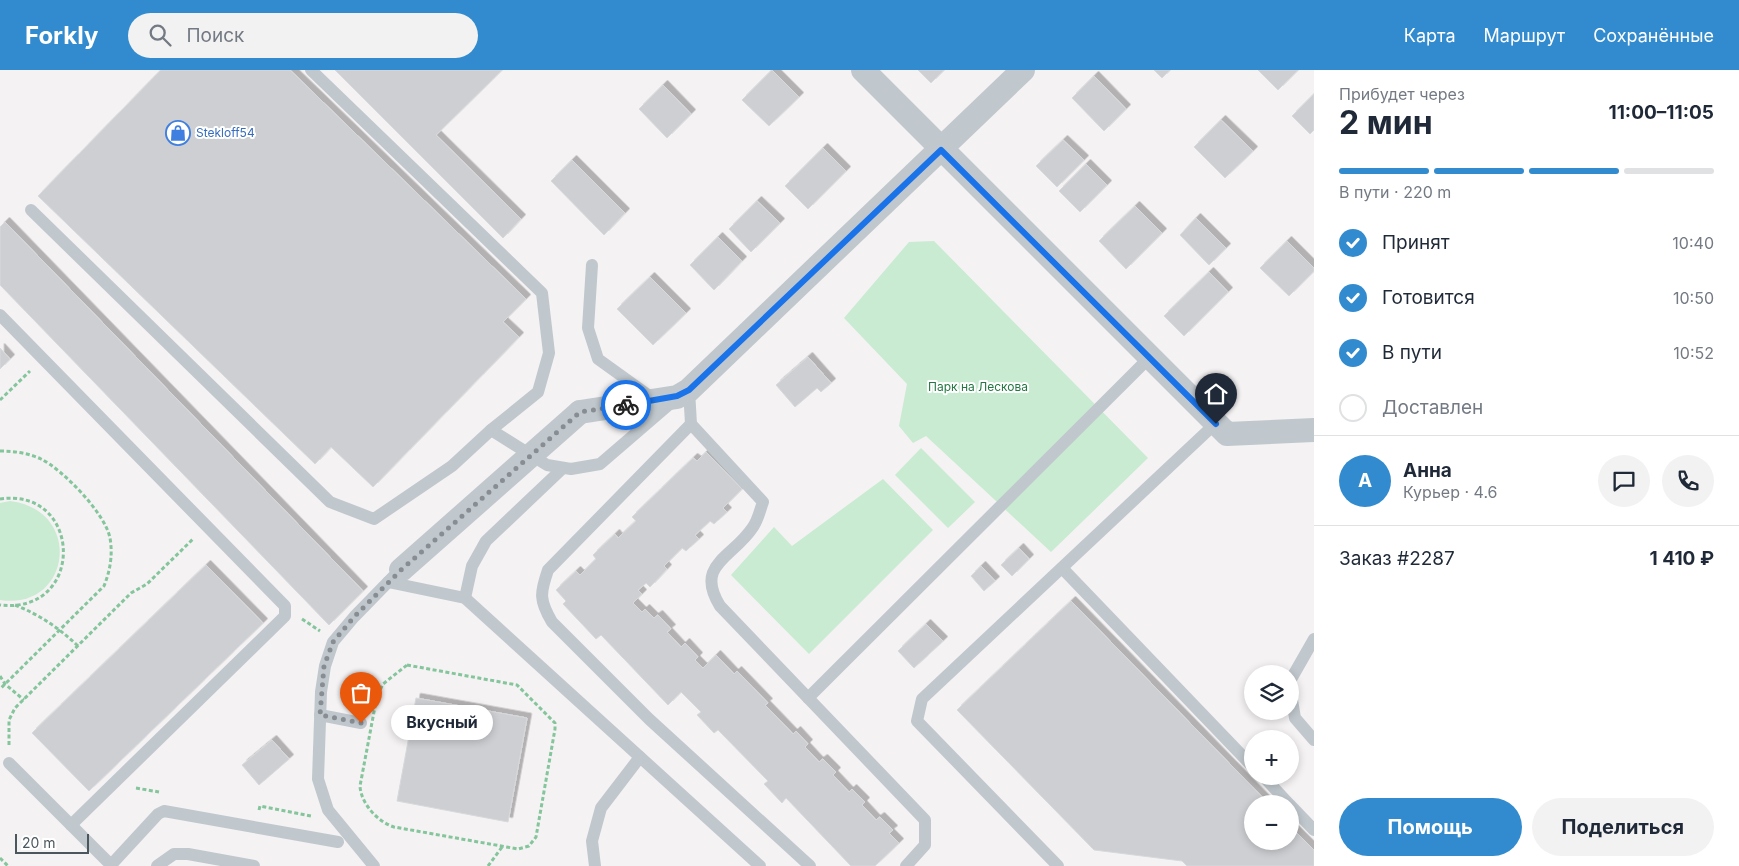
<!DOCTYPE html>
<html lang="ru">
<meta charset="utf-8">
<style>
:root{--surface:#fff;--page:#f2f2f3;--text:#1f2937;--muted:#747a83;--line:#e0e1e3;--accent:#328bce}
body{margin:0;font-family:Inter,sans-serif;background:var(--page);color:var(--text);height:100vh;display:flex;flex-direction:column;font-size:19px;white-space:nowrap}
*{box-sizing:border-box;margin:0}
p{font-size:16px;color:var(--muted)}
.icon{flex:none;width:28px;height:28px;fill:none;stroke:currentColor;stroke-width:2;stroke-linecap:round;stroke-linejoin:round}
.map{position:relative;flex:1;overflow:hidden}
.panel{display:flex;flex-direction:column;background:var(--surface);width:425px}
.panel>*{flex:none}
.fabs{position:absolute;left:1244px;top:595px;display:grid;gap:10px}
.fabs a{display:grid;place-items:center;width:55px;height:55px;border-radius:50%;background:var(--surface);box-shadow:0 2px 8px #0003;font-size:25px}
.scale{position:absolute;left:15px;bottom:12px;width:74px;box-sizing:border-box;padding-left:5px;border:2px solid #4c575d;border-top:0;font-size:14px;line-height:18px;white-space:nowrap;color:#4c575d;-webkit-text-stroke:4px #fff;paint-order:stroke}
.pin{position:absolute;display:grid;place-items:center;width:42px;height:42px;color:#fff;margin:-51px -21px;border-radius:50% 50% 50% 0;rotate:-45deg;box-shadow:0 0 5px #0007}
.pin .icon{rotate:45deg}
.courier{position:absolute;display:grid;place-items:center;width:50px;height:50px;margin:-25px;border:4px solid #1a73e8;border-radius:50%;background:#fff;color:#222;box-shadow:0 1px 6px #0007}
.bubble{position:absolute;height:35px;border-radius:18px;background:var(--surface);box-shadow:0 2px 8px #0003;font-size:16px;font-weight:700;line-height:35px;text-align:center}
.headline em{font-style:normal;font-weight:700}
.headline div{display:flex;flex-direction:column-reverse}
.headline{display:flex;align-items:center;justify-content:space-between;height:85px;padding:0 25px}
h1{font-size:32px;font-weight:700;line-height:38px}
.bar{display:grid;grid-template-columns:repeat(4,1fr);gap:8px 5px;align-content:center;height:60px;padding:0 25px}
.bar i{height:6px;border-radius:4px;background:var(--line)}
.bar .selected{background:var(--accent)}
.bar p{grid-column:span 4}
.line{display:flex;align-items:center;gap:12px;padding:0 25px;border-top:1px solid var(--line)}
.line div{flex:1}
.round{display:grid;place-items:center;flex:none;width:52px;height:52px;border-radius:26px;background:var(--page)}
ol{padding:0 25px;list-style:none}
li{display:flex;align-items:center;gap:15px;height:55px}
li p{margin-inline-start:auto}
li .icon{padding:5px;border-radius:50%;background:var(--accent);color:#fff;stroke-width:4}
li:last-child{color:var(--muted)}
li i{width:28px;height:28px;border:2px solid var(--line);border-radius:50%}
.action{display:flex;gap:10px;margin-top:auto;padding:10px 25px}
.action a{flex:1;height:58px;border-radius:30px;background:var(--accent);color:#fff;font-size:20px;font-weight:700;line-height:58px;text-align:center}
.action a+a{background:var(--page);color:var(--text)}
header{display:flex;align-items:center;gap:30px;box-sizing:border-box;height:70px;padding:0 25px;background:var(--accent);color:#fff}
header strong{font-size:24px}
nav{display:flex;gap:28px;margin-inline-start:auto;font-size:18px}
.search{width:350px;height:45px;background:var(--page);display:flex;align-items:center;gap:12px;box-sizing:border-box;padding:0 18px;border-radius:28px;color:var(--muted);font-size:19px}
main{display:flex;flex:1;min-height:0}
.map>svg:first-child{display:block}
.green{fill:#c8ebd1}
.building{fill:#cdcfd3;stroke:#d7d9dc;filter:url(#shadow)}
.lines{fill:none;stroke-linecap:round;stroke-linejoin:round}
.path{stroke:#84c59c;stroke-width:3;stroke-dasharray:4 2.5;stroke-linecap:butt}
.service{stroke:#c0c8cd;stroke-width:12}
.minor{stroke:#c0c8cd;stroke-width:24}
.minor-bridge{stroke:#c0c8cd;stroke-width:24}
.done{stroke:#878d92;stroke-width:5;stroke-dasharray:0 9}
.route{stroke:#1a73e8;stroke-width:6}
.labels{text-anchor:middle;stroke-width:4;stroke-linejoin:round;paint-order:stroke}
.shop-label{font-size:12px;fill:#366cbe;stroke:#fff;text-anchor:start}
.park-label{font-size:12px;fill:#247743;stroke:#fff}
</style>
<header>
<strong>Forkly</strong>
<div class="search"><svg class="icon" aria-label="search" viewBox="0 0 24 24"><circle cx="10" cy="10" r="6"/><path d="M15 15l6 6"/></svg>Поиск</div>
<nav><a>Карта</a><a>Маршрут</a><a>Сохранённые</a></nav>
</header>
<main>
<div class="map">
<svg width="1314" height="796" viewBox="0 0 1314 796">
<defs>
<filter id="shadow"><feDropShadow dx="4.5" dy="-4.5" stdDeviation="0" flood-color="#0004"/></filter>
</defs>
<rect width="100%" height="100%" fill="#f4f2f3"/>
<!-- green -->
<g class="green">
<polygon points="934,171 1148,388 1051,482 926,366 913,373 899,356 907,314 844,248 909,172"/>
<polygon points="921,378 975,432 948,458 895,405"/>
<polygon points="883,409 933,460 809,584 731,505 774,457 792,476"/>
<path d="M10,431C84,440 71,541 0,530V433Z"/>
</g>
<!-- building -->
<g class="building">
<polygon points="161,0 290,0 526,229 503,252 519,267 373,417 331,377 315,394 38,126"/>
<polygon points="335,0 502,0 436,65 521,149 503,168"/>
<polygon points="772,0 799,27 769,56 742,30"/>
<polygon points="918,0 944,0 931,13"/>
<polygon points="1154,0 1170,0 1162,8"/>
<polygon points="1258,0 1298,0 1278,20"/>
<polygon points="1094,6 1126,39 1104,61 1072,28"/>
<polygon points="663,15 691,44 667,68 639,39"/>
<polygon points="1314,24 1314,60 1310,64 1292,46"/>
<polygon points="1221,50 1253,81 1225,108 1194,77"/>
<polygon points="1063,70 1084,90 1057,117 1036,96"/>
<polygon points="823,78 846,101 808,139 785,116"/>
<polygon points="572,90 625,143 604,165 551,111"/>
<polygon points="1086,94 1107,115 1080,142 1059,121"/>
<polygon points="757,131 780,153 751,182 729,159"/>
<polygon points="1135,136 1162,163 1126,199 1099,171"/>
<polygon points="1196,148 1226,178 1209,195 1180,165"/>
<polygon points="5,152 363,521 329,555 0,215 0,157"/>
<polygon points="718,167 742,191 714,220 690,195"/>
<polygon points="1287,171 1314,198 1314,201 1289,226 1260,198"/>
<polygon points="1209,202 1228,222 1184,266 1164,246"/>
<polygon points="650,207 686,243 653,275 617,239"/>
<polygon points="0,278 10,289 0,299"/>
<polygon points="808,287 831,313 821,322 817,318 795,337 776,315"/>
<polygon points="706,382 742,419 723,438 727,442 714,454 710,451 695,465 699,469 686,481 682,478 664,496 667,499 650,517 646,513 638,520 642,524 633,533 642,542 645,539 654,548 658,545 671,559 667,562 681,577 685,573 698,587 695,590 703,598 716,585 734,604 737,601 768,633 765,635 793,664 796,661 808,674 805,677 819,692 823,689 836,702 833,705 849,722 852,719 865,732 862,735 876,750 880,747 893,760 889,763 899,773 875,796 851,796 786,728 782,733 764,714 768,711 718,660 714,663 697,645 701,642 681,622 668,635 601,565 596,569 563,534 566,531 556,520 576,501 580,505 596,489 593,485 615,464 618,468 636,451 632,447 693,388 697,391"/>
<polygon points="1019,478 1029,489 1012,506 1001,495"/>
<polygon points="206,495 263,553 89,721 32,663"/>
<polygon points="981,496 995,511 984,521 971,506"/>
<polygon points="1071,531 1269,734 1252,734 1252,771 1290,771 1290,756 1314,780 1314,796 1187,796 1182,791 1094,780 957,640"/>
<polygon points="926,554 943,571 914,598 898,581"/>
<polygon points="416,628 527,648 508,752 397,731"/>
<polygon points="272,670 289,689 259,715 242,695"/>
</g>
<g class="lines">
<!-- path -->
<g class="path">
<polyline points="0,330 30,301"/>
<path d="M0,381C14,381 28,383 41,389C63,400 105,443 110,468C113,485 110,501 104,516L0,619"/>
<path d="M0,429C83,417 86,545 0,535"/>
<path d="M15,535C40,545 59,558 78,576"/>
<polyline points="302,549 320,561"/>
<path d="M407,595L517,615L555,653V659L536,767L529,776L518,779L394,757C378,752 361,734 360,716L377,626L383,614Z"/>
<polyline points="0,606 5,614 24,630"/>
<polyline points="9,675 9,650 15,638 131,523 147,514 194,468"/>
<polyline points="136,718 159,722"/>
<polyline points="259,740 260,736 311,746"/>
<polyline points="0,788 8,796"/>
<polyline points="488,796 502,777"/>
</g>
<!-- service -->
<g class="service">
<polyline points="311,0 542,223 549,283 538,322 491,360"/>
<polyline points="31,140 330,432 374,449 452,396 491,360 547,395 571,399 600,394 672,332"/>
<polyline points="592,195 588,258 598,289 655,330"/>
<polyline points="0,245 285,536 285,546 71,755"/>
<path d="M689,320L691,354L763,432C760,440 758,450 753,457C733,488 694,494 720,536L925,750V775L906,796"/>
<path d="M691,354L548,500C540,523 539,530 552,552L649,649L810,796"/>
<polyline points="1062,498 1252,696"/>
<polyline points="388,512 465,528 760,796"/>
<polyline points="465,528 472,496 486,471 563,398"/>
<polyline points="1290,611 1314,569"/>
<polyline points="1290,618 1295,648 1314,670"/>
<polyline points="808,628 1150,287"/>
<polyline points="320,645 361,653"/>
<polyline points="9,693 111,795"/>
<polyline points="1263,706 1289,734"/>
<polyline points="1290,735 1314,760"/>
<polyline points="110,796 158,744 164,741 338,772"/>
<polyline points="157,796 174,784 188,784 254,796"/>
<polyline points="374,796 328,740 318,709 321,622 325,596 333,572 354,547 393,507"/>
<polyline points="595,796 592,771 601,738 640,687"/>
<polyline points="1058,796 917,651 922,629 1216,353"/>
</g>
<!-- minor -->
<g class="minor">
<polyline points="863,0 1227,364 1314,360"/>
<polyline points="580,342 677,327 689,320 1023,0"/>
</g>
<!-- minor-bridge -->
<polyline class="minor-bridge" points="401,500 580,342"/>
</g>
<g class="lines">
<!-- done -->
<polyline class="done" points="361,653 320,645 324,596 333,572 354,547 401,500 580,342 626,335"/>
<!-- route -->
<polyline class="route" points="626,335 677,326 689,320 941,80 1216,354"/>
</g>
<!-- icons -->
<defs>
<symbol id="shop-ring" viewBox="-11 -11 22 22"><circle r="9.5" fill="#fff" stroke="#3f7fe0" stroke-width="1.5"/><path d="M-5-2.5h2.3a2.7 3.5 0 0 1 5.4 0H5L5.5 6h-11ZM-1.5-2.5h3a1.5 2.3 0 0 0-3 0Z" fill="#3f7fe0"/></symbol>
</defs>
<g fill-rule="evenodd">
<use href="#shop-ring" x="164" y="49" width="28" height="28"/>
</g>
<g class="labels">
<!-- shop labels -->
<g class="shop-label">
<text x="196" y="67">Stekloff54</text>
</g>
<!-- park labels -->
<g class="park-label">
<text x="978" y="321">Парк на Лескова</text>
</g>
</g>
</svg>
<div class="fabs">
<a><svg class="icon" aria-label="layers" viewBox="0 0 24 24"><path d="M12 4l9 5-9 5-9-5zM3 14l9 5 9-5"/></svg></a>
<a>+</a>
<a>−</a>
</div>
<div class="scale">20 m</div>
<div class="pin" style="left:361px;top:653px;background:#ea580c"><svg class="icon" aria-label="bag" viewBox="0 0 24 24"><path d="M5 8h14l-1 12H6zM9 8a3 3 0 0 1 6 0"/></svg></div>
<div class="pin" style="left:1216px;top:354px;background:#1f2937"><svg class="icon" aria-label="home" viewBox="0 0 24 24"><path d="M3 11l9-7 9 7M6 9v11h12V9"/></svg></div>
<div class="courier" style="left:626px;top:335px"><svg class="icon" aria-label="bike" viewBox="0 0 24 24"><circle cx="6" cy="16" r="4"/><circle cx="18" cy="16" r="4"/><path d="M6 16l4-8h5l3 8M10 8l3 8H6M13 5h3"/></svg></div>
<div class="bubble" style="left:391px;top:635px;width:102px">Вкусный</div>
</div>
<section class="panel">
<div class="headline"><div><h1>2 мин</h1><p>Прибудет через</p></div><em>11:00–11:05</em></div>
<div class="bar"><i class="selected"></i><i class="selected"></i><i class="selected"></i><i></i><p>В пути · 220 m</p></div>
<ol>
<li><svg class="icon" aria-label="check" viewBox="0 0 24 24"><path d="M5 12l5 5 9-10"/></svg>Принят<p>10:40</p></li>
<li><svg class="icon" aria-label="check" viewBox="0 0 24 24"><path d="M5 12l5 5 9-10"/></svg>Готовится<p>10:50</p></li>
<li><svg class="icon" aria-label="check" viewBox="0 0 24 24"><path d="M5 12l5 5 9-10"/></svg>В пути<p>10:52</p></li>
<li><i></i>Доставлен</li>
</ol>
<div class="line" style="height:90px"><b class="round" style="background:var(--accent);color:#fff">А</b><div><b>Анна</b><p>Курьер · 4.6</p></div><a class="round"><svg class="icon" aria-label="chat" viewBox="0 0 24 24"><path d="M4 5h16v11H9l-5 4z"/></svg></a><a class="round"><svg class="icon" aria-label="phone" viewBox="0 0 24 24"><path d="M5 4h4l2 5-3 2q2 4 5 5l2-3 5 2v4C11 20 4 13 5 4z"/></svg></a></div>
<div class="line" style="height:65px"><div>Заказ #2287</div><b>1 410 ₽</b></div>
<div class="action"><a>Помощь</a><a>Поделиться</a></div>
</section>
</main>
